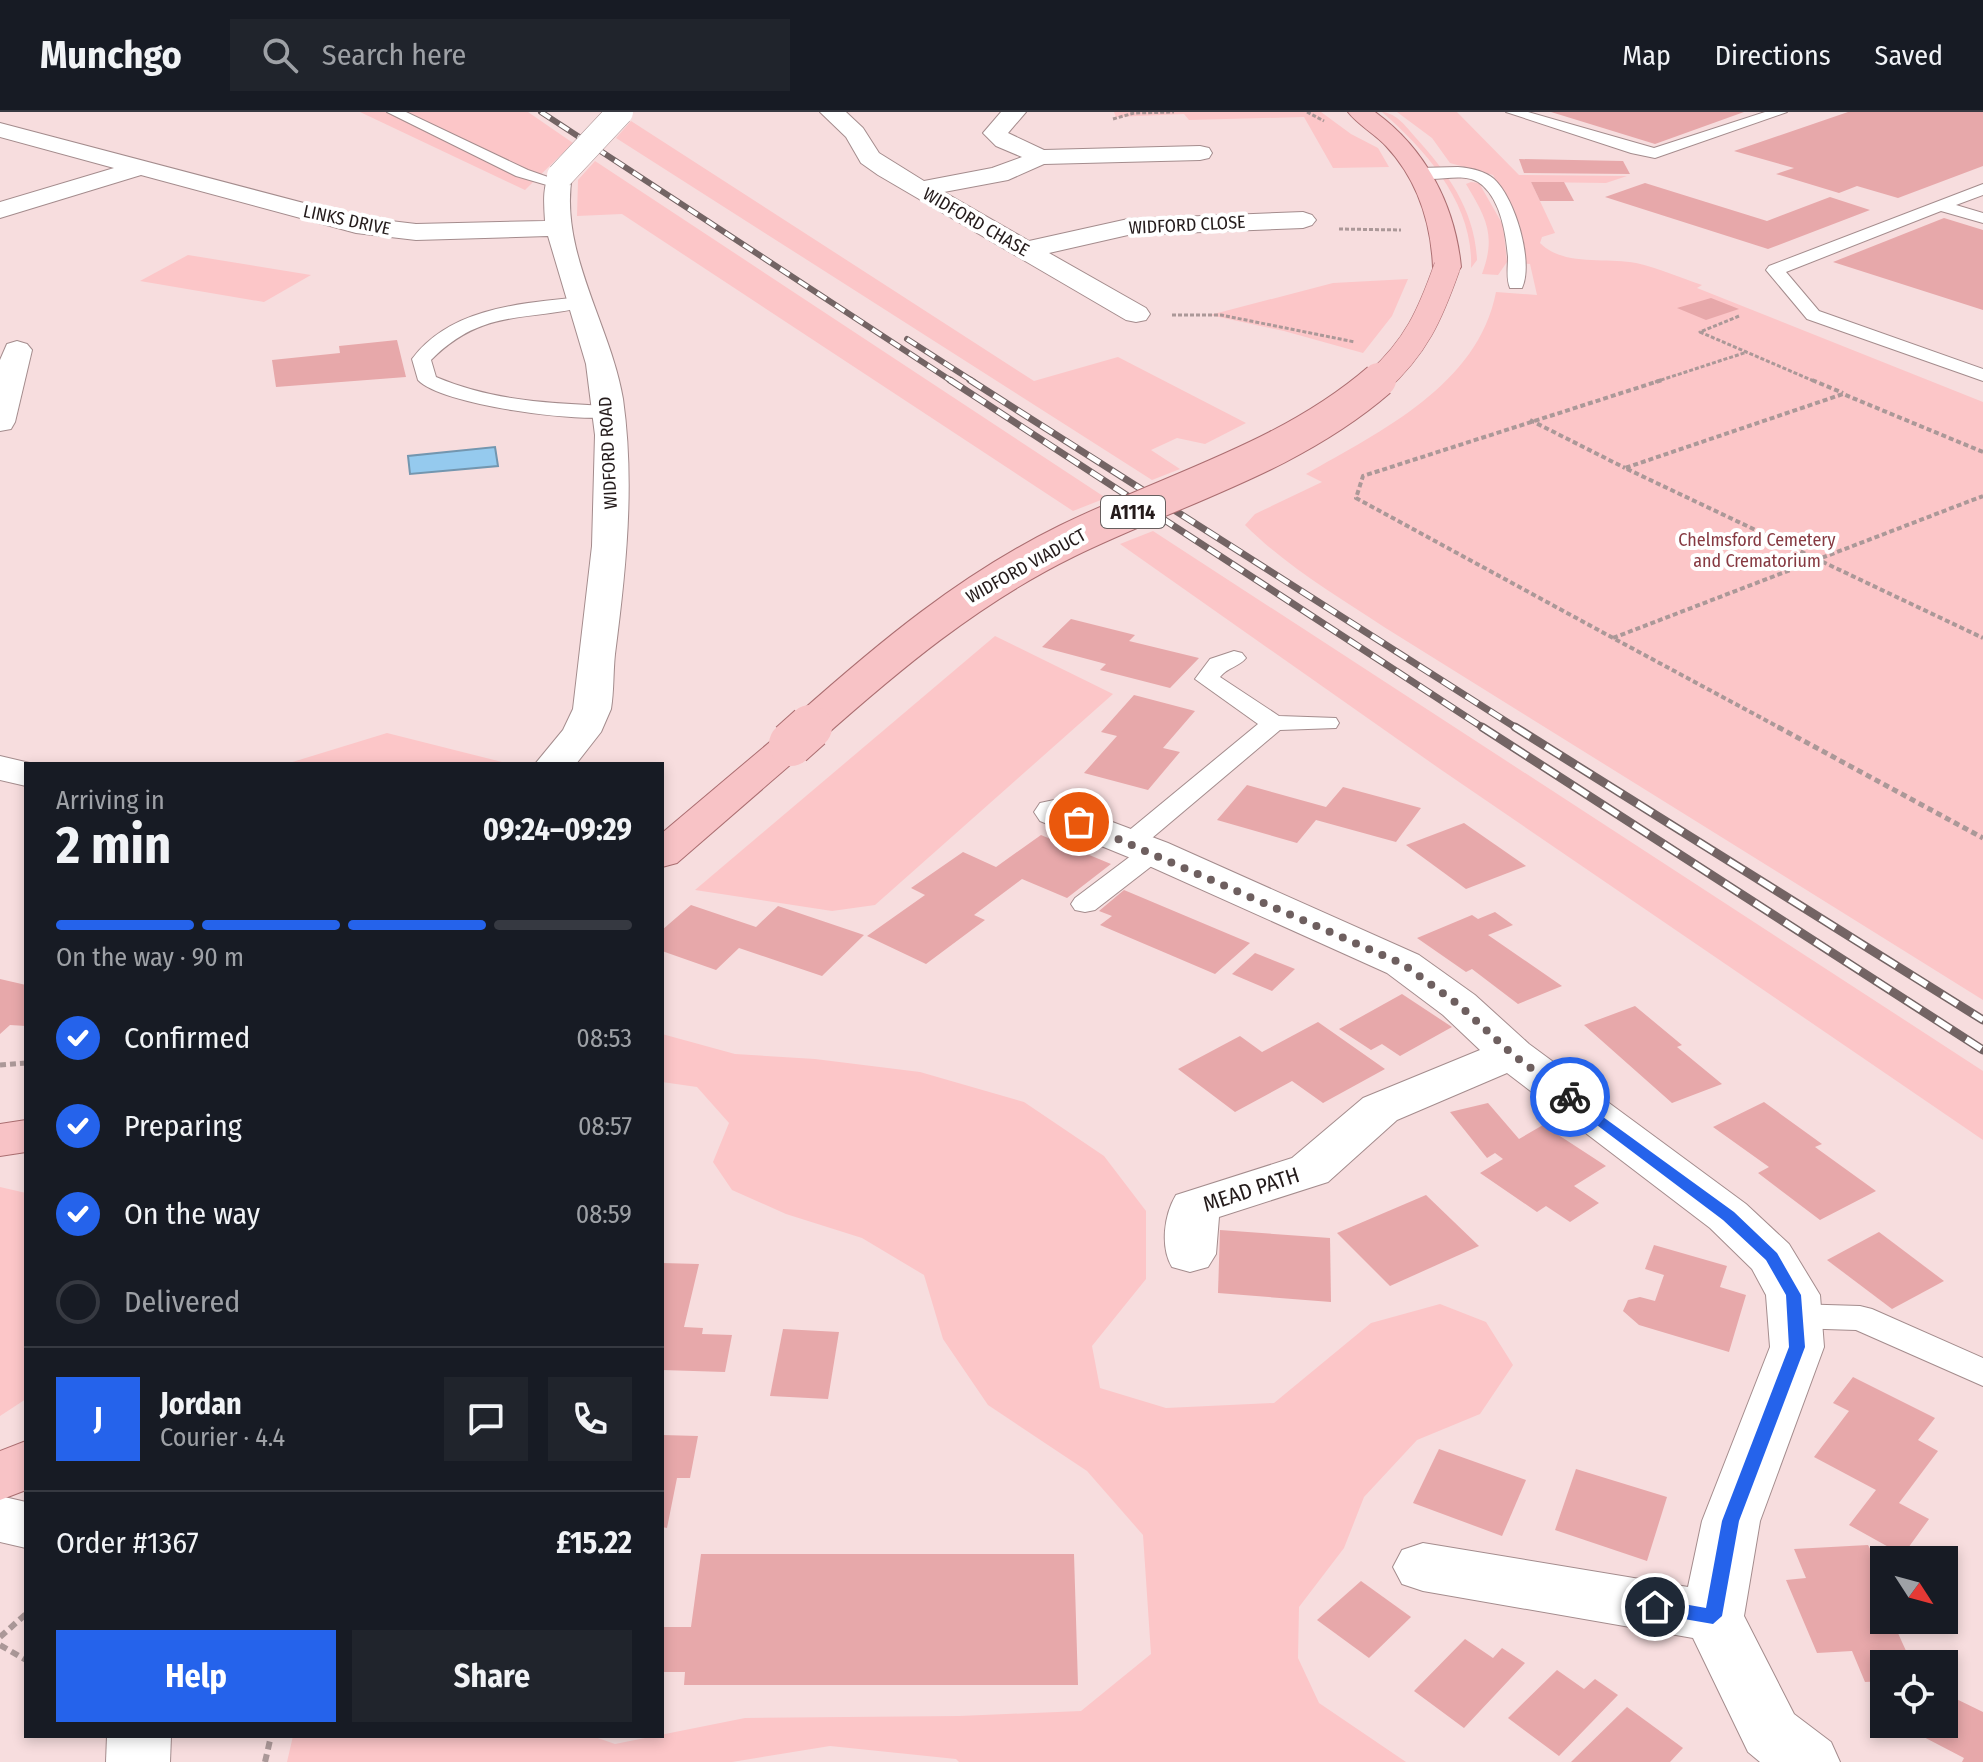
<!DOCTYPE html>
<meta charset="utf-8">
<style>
:root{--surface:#171b24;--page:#20242c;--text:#f1f3f6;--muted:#9ea1a6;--line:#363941;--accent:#2563eb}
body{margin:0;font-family:"Fira Sans Condensed",sans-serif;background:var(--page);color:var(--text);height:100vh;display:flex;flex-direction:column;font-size:30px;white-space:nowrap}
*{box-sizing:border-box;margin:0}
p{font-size:26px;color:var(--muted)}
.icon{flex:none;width:44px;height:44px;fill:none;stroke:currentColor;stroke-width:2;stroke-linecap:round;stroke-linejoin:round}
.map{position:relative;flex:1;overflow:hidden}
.sheet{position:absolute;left:24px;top:650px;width:640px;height:976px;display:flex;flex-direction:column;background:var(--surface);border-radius:0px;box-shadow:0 4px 12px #0003}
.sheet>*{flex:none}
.needle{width:52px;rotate:126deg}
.fabs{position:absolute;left:1870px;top:1434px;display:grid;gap:16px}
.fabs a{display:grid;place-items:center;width:88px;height:88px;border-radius:0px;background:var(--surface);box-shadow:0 4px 12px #0003;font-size:40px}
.pin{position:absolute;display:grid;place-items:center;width:68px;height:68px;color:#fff;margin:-34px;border:4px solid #fff;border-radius:50%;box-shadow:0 2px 8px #0007}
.courier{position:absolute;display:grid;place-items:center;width:80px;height:80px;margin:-40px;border:6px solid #2563eb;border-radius:50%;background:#fff;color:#222;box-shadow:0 2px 10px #0007}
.overview em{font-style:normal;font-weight:700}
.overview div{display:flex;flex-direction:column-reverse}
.overview{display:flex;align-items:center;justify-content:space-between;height:136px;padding:0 32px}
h1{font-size:52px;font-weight:700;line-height:60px}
.bar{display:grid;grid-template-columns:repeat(4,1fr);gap:12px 8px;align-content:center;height:96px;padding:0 32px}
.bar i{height:10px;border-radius:6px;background:var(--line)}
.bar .on{background:var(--accent)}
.bar p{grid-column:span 4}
.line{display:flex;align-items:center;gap:20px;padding:0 32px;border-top:2px solid var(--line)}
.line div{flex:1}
.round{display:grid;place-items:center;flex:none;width:84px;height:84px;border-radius:0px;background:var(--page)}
ol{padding:0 32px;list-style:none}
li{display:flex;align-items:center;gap:24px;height:88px}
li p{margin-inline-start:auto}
li .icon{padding:8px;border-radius:50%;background:var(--accent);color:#fff;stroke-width:4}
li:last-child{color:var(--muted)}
li i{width:44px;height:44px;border:4px solid var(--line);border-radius:50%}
.cta{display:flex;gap:16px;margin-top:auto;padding:16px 32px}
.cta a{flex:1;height:92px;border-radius:0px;background:var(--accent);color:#fff;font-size:32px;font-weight:700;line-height:92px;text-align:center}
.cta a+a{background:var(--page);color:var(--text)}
header{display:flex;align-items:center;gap:48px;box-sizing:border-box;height:112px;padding:0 40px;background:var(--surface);border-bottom:2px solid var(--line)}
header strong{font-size:38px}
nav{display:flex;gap:44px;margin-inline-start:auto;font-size:28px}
.search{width:560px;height:72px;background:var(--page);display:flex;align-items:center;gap:20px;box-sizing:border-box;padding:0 28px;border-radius:0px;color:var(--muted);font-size:30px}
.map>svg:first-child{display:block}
.green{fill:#fcc6c8}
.water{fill:#95caee;stroke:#7396af;stroke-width:2}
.building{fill:#e7a8aa}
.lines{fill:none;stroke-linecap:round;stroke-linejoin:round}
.lane-casing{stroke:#a48c8d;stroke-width:2}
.street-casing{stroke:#a48c8d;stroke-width:2}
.secondary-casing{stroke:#a48c8d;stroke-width:2}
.primary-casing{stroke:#ab6e71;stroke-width:2}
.path-far3{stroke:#ab9898;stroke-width:3;stroke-dasharray:4 2;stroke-linecap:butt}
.path-far2{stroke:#ab9898;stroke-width:4;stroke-dasharray:5 3;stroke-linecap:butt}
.path-far1{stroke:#ab9898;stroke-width:5;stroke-dasharray:6 4;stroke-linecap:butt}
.path{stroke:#ab9898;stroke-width:6;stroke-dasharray:8 5;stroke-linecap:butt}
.lane{fill:#fff;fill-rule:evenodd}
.street{fill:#fff;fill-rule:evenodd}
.secondary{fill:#fff;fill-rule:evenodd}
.primary{fill:#f8c3c6;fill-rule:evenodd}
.rail-far2-casing{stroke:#736464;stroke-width:6}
.rail-far1-casing{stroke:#736464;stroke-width:7}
.rail-casing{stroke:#736464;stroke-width:9}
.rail-far2{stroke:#fff;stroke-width:4;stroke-dasharray:11;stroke-linecap:butt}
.rail-far1{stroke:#fff;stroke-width:5;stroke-dasharray:14;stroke-linecap:butt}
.rail{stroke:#fff;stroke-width:6;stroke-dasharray:18;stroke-linecap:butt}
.street-bridge-casing{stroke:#a48c8d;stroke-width:27;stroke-linecap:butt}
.primary-bridge-far2-casing{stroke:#ab6e71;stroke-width:27;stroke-linecap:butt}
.primary-bridge-far1-casing{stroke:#ab6e71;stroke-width:36;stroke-linecap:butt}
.primary-bridge-casing{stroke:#ab6e71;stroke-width:46;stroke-linecap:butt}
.street-bridge{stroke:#fff;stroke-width:26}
.primary-bridge-far2{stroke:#f8c3c6;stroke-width:26}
.primary-bridge-far1{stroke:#f8c3c6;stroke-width:34}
.primary-bridge{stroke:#f8c3c6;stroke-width:44}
.route{fill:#2563eb}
.done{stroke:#6e5f5f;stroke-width:8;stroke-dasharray:0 14.4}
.labels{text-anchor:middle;stroke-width:8;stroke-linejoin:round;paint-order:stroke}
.far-street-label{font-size:18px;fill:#241b1b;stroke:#fff}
.far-park-label{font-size:18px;fill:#873a42;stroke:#fff}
.shield{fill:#fff;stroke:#665f5f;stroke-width:2}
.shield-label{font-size:20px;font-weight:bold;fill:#241b1b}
.street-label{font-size:22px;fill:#241b1b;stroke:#fff}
</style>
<header>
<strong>Munchgo</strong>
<div class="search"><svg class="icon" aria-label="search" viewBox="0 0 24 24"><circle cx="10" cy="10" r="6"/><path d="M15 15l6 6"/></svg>Search here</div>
<nav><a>Map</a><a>Directions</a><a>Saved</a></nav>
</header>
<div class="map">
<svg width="1983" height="1650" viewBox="0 0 1983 1650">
<rect width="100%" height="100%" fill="#f7ddde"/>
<!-- green -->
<g class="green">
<polygon points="360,0 528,0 573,31 525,78"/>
<polygon points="1114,0 1321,0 1351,22 1378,36 1389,55 1333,56 1304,5 1189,8 1184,2 1116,5"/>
<path d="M1382,0C1397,1 1407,16 1416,26C1448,61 1475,99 1477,148L1471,156C1474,93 1427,39 1382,0Z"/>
<path d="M1397,0H1457L1519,63L1627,64L1606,71L1531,70L1555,121L1542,125L1540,131C1564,155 1606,145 1636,151C1658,156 1681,166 1702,173L1697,176L1983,290V888L1384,515C1335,483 1286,454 1245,413L1255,402L1322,370L1306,362C1381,319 1478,273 1496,180L1537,183L1530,152L1519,151L1520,113L1493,63L1450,51L1432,26Z"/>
<polygon points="631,9 1034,269 1118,245 1246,311 1205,332 1177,326 1151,338 1180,357 1152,368 616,26"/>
<polygon points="595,49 1106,386 1073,399 622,102 577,104 578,68"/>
<path d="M1471,70L1479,71L1503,113L1507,150L1498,163L1482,162C1496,124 1487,107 1466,72Z"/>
<polygon points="188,143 311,163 264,190 140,169"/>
<polygon points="1408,167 1392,204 1363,241 1284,219 1210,203 1333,171"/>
<polygon points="1153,419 1983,959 1983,1028 1440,657 1120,432"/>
<polygon points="995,524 1113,582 875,793 832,799 695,778"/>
<polygon points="387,621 510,652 286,652"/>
<polygon points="662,922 735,942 815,947 920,960 1024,990 1104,1044 1146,1099 1146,1167 1092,1234 1100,1276 1166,1296 1274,1291 1371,1211 1440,1192 1486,1210 1513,1253 1480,1302 1417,1328 1364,1385 1344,1436 1299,1495 1298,1546 1319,1591 1406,1650 959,1650 956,1647 830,1634 732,1650 287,1650 293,1624 592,1624 615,1632 745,1606 959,1604 1081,1599 1151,1542 1143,1423 1087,1359 988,1293 943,1227 924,1163 862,1126 786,1102 732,1078 713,1050 729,1011 697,975 662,970"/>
<polygon points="0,1075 26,1081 26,1287 0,1304"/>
</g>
<!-- water -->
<polygon class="water" points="495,335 498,354 410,362 408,344"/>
<!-- building -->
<g class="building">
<polygon points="1551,0 1744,0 1655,32"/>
<polygon points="1848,0 1983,0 1983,54 1898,86 1857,74 1839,81 1776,62 1794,56 1734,39"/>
<polygon points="1519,47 1623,49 1630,62 1524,61"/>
<polygon points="1531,70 1564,70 1574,89 1540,89"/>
<polygon points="1645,71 1767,109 1830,85 1870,98 1768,137 1605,85"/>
<polygon points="1944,106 1983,118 1983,198 1833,150"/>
<polygon points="1711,186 1739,197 1706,208 1677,196"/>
<polygon points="397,228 406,265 276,275 272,248 340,241 339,234"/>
<polygon points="1071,507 1135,523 1129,529 1199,546 1170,576 1100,558 1106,552 1042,535"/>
<polygon points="1134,583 1195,599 1163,636 1180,640 1148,678 1084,661 1117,624 1101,620"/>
<polygon points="1247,673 1326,695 1343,675 1421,696 1396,730 1316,708 1297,731 1217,708"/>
<polygon points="1464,711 1526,754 1466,777 1406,733"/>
<polygon points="1041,723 1111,752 1067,786 1022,767 974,803 985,808 926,852 867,824 925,783 911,776 963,740 996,755"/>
<polygon points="1124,778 1250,831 1215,862 1100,813 1112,804 1099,799"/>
<polygon points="691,793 756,815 778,794 864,823 822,864 739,836 716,858 662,839 662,818"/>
<polygon points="1495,800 1513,813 1488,823 1562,874 1518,892 1472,857 1466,860 1417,826 1472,803 1478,807"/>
<polygon points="1255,841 1295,857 1272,879 1232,862"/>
<polygon points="0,867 26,873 26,914 10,913 0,922"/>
<polygon points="1402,882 1452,915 1400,944 1382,932 1371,938 1339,917"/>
<polygon points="1635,894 1682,933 1677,935 1722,972 1672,991 1584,913"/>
<polygon points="1318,910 1385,957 1323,991 1292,969 1235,1000 1178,957 1240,924 1262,940"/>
<polygon points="1764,990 1822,1032 1815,1035 1876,1079 1820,1108 1758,1061 1769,1055 1713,1015"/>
<polygon points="1488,991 1519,1027 1543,1013 1606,1054 1574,1074 1599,1091 1570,1110 1546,1094 1537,1100 1480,1061 1503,1047 1495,1041 1487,1046 1450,1000"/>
<polygon points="1426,1083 1479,1134 1390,1174 1337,1121"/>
<polygon points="1220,1118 1330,1126 1331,1190 1218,1181"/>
<polygon points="1879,1120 1944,1169 1892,1197 1827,1148"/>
<polygon points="1654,1133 1727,1154 1720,1175 1746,1183 1729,1240 1639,1213 1623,1199 1628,1188 1640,1185 1655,1189 1664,1163 1645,1157"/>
<polygon points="662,1151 699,1152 684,1215 703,1216 702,1222 732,1223 725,1260 662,1258"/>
<polygon points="783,1217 839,1220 828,1287 770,1284"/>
<polygon points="1853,1265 1935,1306 1918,1328 1938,1339 1899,1391 1929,1407 1903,1443 1849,1413 1876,1378 1814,1345 1849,1299 1833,1291"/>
<polygon points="662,1323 698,1324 690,1366 677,1366 667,1416 662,1415"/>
<polygon points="1439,1337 1526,1368 1502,1424 1413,1391"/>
<polygon points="1576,1357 1667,1385 1647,1449 1555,1418"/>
<polygon points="1868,1433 1884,1462 1884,1508 1892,1508 1912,1552 1884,1552 1884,1569 1865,1570 1852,1539 1817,1541 1786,1468 1806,1466 1794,1437"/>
<polygon points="701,1442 1074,1442 1078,1573 684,1573 685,1560 662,1560 662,1515 691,1515"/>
<polygon points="1361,1469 1411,1505 1369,1546 1317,1508"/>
<polygon points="1465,1527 1493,1546 1502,1536 1525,1551 1464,1616 1414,1579"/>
<polygon points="1557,1558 1584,1577 1595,1567 1618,1583 1559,1644 1508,1606"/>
<polygon points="1944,1581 1983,1600 1983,1650 1962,1650 1964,1646 1916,1621 1921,1612 1944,1612"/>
<polygon points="1627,1595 1683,1636 1670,1650 1571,1650"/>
</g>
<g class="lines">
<defs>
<g id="lane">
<polygon points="387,0 406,0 528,58 565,71 557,76 516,64"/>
<polygon points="1506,0 1528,0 1654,36 1765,0 1787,0 1655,46 1631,41"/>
<path d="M1458,55C1471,56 1485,59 1494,67C1515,86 1534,150 1522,176H1510C1506,167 1508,155 1508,145C1506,121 1500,84 1478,70C1458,58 1427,75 1411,61L1419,56Z"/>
<polygon points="1983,72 1983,83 1956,93 1983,101 1983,111 1941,99 1786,160 1819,199 1983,257 1983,269 1807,207 1766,158 1769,154"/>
<path d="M582,185L591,190L588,194C525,210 483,196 431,248L436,265C492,289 549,291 609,294L619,300L616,304C583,312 441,293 418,268L412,247C451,195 523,191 582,185Z"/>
<path d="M1234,539L1242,541L1246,546C1239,555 1228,555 1220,565L1279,604L1336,606L1339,611L1336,616L1280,618L1139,737H1121L1117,731L1121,725L1258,612L1195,567L1210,547Z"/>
<polygon points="1153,732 1162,734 1166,740 1162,746 1095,798 1085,800 1075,798 1071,792 1075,786 1144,734"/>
<polygon points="1794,1192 1860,1194 1872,1197 1983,1246 1983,1274 1856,1218 1794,1216 1782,1213 1777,1204 1782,1195"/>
</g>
<g id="street">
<polygon points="820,0 846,0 863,16 879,41 924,69 992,56 1022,45 996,34 983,21 1001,0 1026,0 1008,21 1044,38 1200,34 1209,36 1212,41 1209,46 1200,48 1044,52 1008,68 944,80 1029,129 1128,107 1303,100 1312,103 1316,108 1312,113 1303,116 1128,123 1049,141 1146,196 1150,202 1146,208 1136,210 1126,208 878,63 861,51 846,25"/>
<path d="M0,11L357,105L416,112L545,109C544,92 542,74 551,59H569L572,64C559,140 611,214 623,287C635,372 626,458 615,542C613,561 614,579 611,597L601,620L576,652H535L563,618L573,597L592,434L595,323L586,252L548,124L416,128L356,121L141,63L0,106V90L114,56L0,25Z"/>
<polygon points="17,229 27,232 32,238 15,310 11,317 0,319 0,248 7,232"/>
<polygon points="0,644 34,652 26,652 26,674 0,668"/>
<path d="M1054,688L1168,731L1419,843L1475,883L1529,932L1746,1092L1789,1132L1820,1183L1824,1235L1760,1409L1744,1504L1794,1602L1831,1630L1840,1650H1760L1748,1640L1693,1526L1423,1479L1402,1472L1393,1455L1402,1438L1423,1431L1688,1475L1702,1409L1770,1235L1766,1183L1752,1157L1710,1116L1507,961L1397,1008L1328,1070L1219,1105L1216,1142L1208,1155L1190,1160L1172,1155C1160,1135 1164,1103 1176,1083L1292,1046L1363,986L1480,938L1443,903L1387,861L1138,749L1040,709L1034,700L1040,691Z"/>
</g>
<g id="secondary">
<polygon points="0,1384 26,1390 26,1436 0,1430"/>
<polygon points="107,1624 171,1624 170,1650 106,1650"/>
</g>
<g id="primary">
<path d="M1348,0H1375C1426,37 1455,93 1461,155L1457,161H1437L1433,155C1431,110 1417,67 1386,34C1375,22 1358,13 1348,0Z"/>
<polygon points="791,620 805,624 811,632 805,640 677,751 662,755 662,721 777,624"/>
<polygon points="26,1008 26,1040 0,1044 0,1012"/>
<polygon points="26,1329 26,1378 0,1388 0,1339"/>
</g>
</defs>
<!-- lane casing -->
<use href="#lane" class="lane-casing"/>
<!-- street casing -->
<use href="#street" class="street-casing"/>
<!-- secondary casing -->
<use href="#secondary" class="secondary-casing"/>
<!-- primary casing -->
<use href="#primary" class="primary-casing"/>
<!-- path-far3 -->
<g class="path-far3">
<polyline points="1307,0 1324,9"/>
<polyline points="1113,7 1134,1 1174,0"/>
<polyline points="1339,117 1401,118"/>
<polyline points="1172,203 1221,203 1355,230"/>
<polyline points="1739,204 1700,220 1816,270"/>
<polyline points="1655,270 1747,240"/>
</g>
<!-- path-far2 -->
<g class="path-far2">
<polyline points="1812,268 1843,281"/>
<polyline points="1530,308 1625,356"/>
<polyline points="1983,340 1843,282 1625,356 1983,526"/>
<polyline points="1613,526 1356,386 1363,364 1662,268"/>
<polyline points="1782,617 1613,526 1983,384"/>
</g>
<!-- path-far1 -->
<g class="path-far1">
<polyline points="1778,615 1983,726"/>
<polyline points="0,953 26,951"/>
</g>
<!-- path -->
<g class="path">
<polyline points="0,1525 26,1502"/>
<polyline points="0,1533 26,1548"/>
<polyline points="265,1650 271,1624"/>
</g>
<!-- lane -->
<use href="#lane" class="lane"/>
<!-- street -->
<use href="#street" class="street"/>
<!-- secondary -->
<use href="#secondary" class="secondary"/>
<!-- primary -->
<use href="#primary" class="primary"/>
<defs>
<g id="rail-far2">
<polyline points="541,0 953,270"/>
<polyline points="907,227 974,270"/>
</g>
<g id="rail-far1">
<polyline points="950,268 1485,617"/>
<polyline points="970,268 1518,617"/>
</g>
<g id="rail">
<polyline points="1482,615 1983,938"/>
<polyline points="1515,615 1983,908"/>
</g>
</defs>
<!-- rail-far2 casing -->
<use href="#rail-far2" class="rail-far2-casing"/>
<!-- rail-far1 casing -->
<use href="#rail-far1" class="rail-far1-casing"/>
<!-- rail casing -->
<use href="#rail" class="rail-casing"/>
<!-- rail-far2 -->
<use href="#rail-far2" class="rail-far2"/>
<!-- rail-far1 -->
<use href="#rail-far1" class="rail-far1"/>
<!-- rail -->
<use href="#rail" class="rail"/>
<defs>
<polyline id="street-bridge" points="560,64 620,0"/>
<path id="primary-bridge-far2" d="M1377,270C1416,235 1430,203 1447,155"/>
<path id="primary-bridge-far1" d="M807,617C888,545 969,477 1067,429C1173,377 1289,346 1379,268"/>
<polyline id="primary-bridge" points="791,632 810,615"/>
</defs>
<!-- street-bridge casing -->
<use href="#street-bridge" class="street-bridge-casing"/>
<!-- primary-bridge-far2 casing -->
<use href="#primary-bridge-far2" class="primary-bridge-far2-casing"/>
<!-- primary-bridge-far1 casing -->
<use href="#primary-bridge-far1" class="primary-bridge-far1-casing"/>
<!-- primary-bridge casing -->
<use href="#primary-bridge" class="primary-bridge-casing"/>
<!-- street-bridge -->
<use href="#street-bridge" class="street-bridge"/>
<!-- primary-bridge-far2 -->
<use href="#primary-bridge-far2" class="primary-bridge-far2"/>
<!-- primary-bridge-far1 -->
<use href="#primary-bridge-far1" class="primary-bridge-far1"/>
<!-- primary-bridge -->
<use href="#primary-bridge" class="primary-bridge"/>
</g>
<!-- route -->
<polygon class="route" points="1570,981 1734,1100 1777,1141 1801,1183 1805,1235 1739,1409 1722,1504 1713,1512 1655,1502 1646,1495 1655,1487 1706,1496 1722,1409 1789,1235 1786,1183 1766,1148 1723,1108 1565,989 1563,985"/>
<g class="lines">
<!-- done -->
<polyline class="done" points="1079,710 1403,852 1459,893 1512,942 1570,985"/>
</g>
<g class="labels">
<!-- far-street labels -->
<g class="far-street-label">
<text transform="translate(347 108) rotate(12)" y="6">LINKS DRIVE</text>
<text transform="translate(976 110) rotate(30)" y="6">WIDFORD CHASE</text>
<text transform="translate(1187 113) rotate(-3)" y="6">WIDFORD CLOSE</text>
<text transform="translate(608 341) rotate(-93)" y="6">WIDFORD ROAD</text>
<text transform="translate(1026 454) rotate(-29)" y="6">WIDFORD VIADUCT</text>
</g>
<!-- far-park labels -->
<g class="far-park-label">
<text x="1757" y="434">Chelmsford Cemetery<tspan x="1757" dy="21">and Crematorium</tspan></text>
</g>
<!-- shield labels -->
<rect class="shield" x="1101" y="384" width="64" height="32" rx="6"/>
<g class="shield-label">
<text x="1133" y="407">A1114</text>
</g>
<!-- street labels -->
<g class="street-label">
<text transform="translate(1251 1077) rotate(-18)" y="8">MEAD PATH</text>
</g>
</g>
</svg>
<div class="fabs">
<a><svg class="needle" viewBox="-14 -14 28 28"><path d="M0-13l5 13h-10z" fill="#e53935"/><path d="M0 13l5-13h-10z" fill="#9ea1a6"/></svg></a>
<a><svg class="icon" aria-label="locate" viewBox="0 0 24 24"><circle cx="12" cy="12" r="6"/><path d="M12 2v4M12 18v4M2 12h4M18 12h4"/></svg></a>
</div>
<div class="pin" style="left:1079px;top:710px;background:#ea580c"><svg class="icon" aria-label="bag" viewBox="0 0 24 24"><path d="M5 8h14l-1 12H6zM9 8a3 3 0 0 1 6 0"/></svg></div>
<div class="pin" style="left:1655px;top:1495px;background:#1f2937"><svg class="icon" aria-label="home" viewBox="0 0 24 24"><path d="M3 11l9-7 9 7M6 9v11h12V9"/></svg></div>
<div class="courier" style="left:1570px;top:985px"><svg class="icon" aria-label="bike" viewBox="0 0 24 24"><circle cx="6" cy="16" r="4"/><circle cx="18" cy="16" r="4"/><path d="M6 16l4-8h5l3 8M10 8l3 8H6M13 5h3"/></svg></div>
<section class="sheet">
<div class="overview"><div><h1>2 min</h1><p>Arriving in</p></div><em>09:24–09:29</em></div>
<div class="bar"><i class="on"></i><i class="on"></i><i class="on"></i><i></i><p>On the way · 90 m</p></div>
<ol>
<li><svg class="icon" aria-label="check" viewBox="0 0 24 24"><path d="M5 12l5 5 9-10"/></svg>Confirmed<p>08:53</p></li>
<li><svg class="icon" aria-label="check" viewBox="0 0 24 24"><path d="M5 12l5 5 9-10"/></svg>Preparing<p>08:57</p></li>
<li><svg class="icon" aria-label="check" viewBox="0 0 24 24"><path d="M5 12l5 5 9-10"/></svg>On the way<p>08:59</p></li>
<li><i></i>Delivered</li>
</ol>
<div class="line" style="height:144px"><b class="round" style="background:var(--accent);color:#fff">J</b><div><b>Jordan</b><p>Courier · 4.4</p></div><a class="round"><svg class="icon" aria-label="chat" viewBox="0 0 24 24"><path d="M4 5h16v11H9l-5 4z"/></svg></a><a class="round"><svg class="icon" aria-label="phone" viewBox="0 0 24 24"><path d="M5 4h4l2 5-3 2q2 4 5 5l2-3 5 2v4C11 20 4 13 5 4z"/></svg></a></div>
<div class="line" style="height:104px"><div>Order #1367</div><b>£15.22</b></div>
<div class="cta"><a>Help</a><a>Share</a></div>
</section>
</div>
